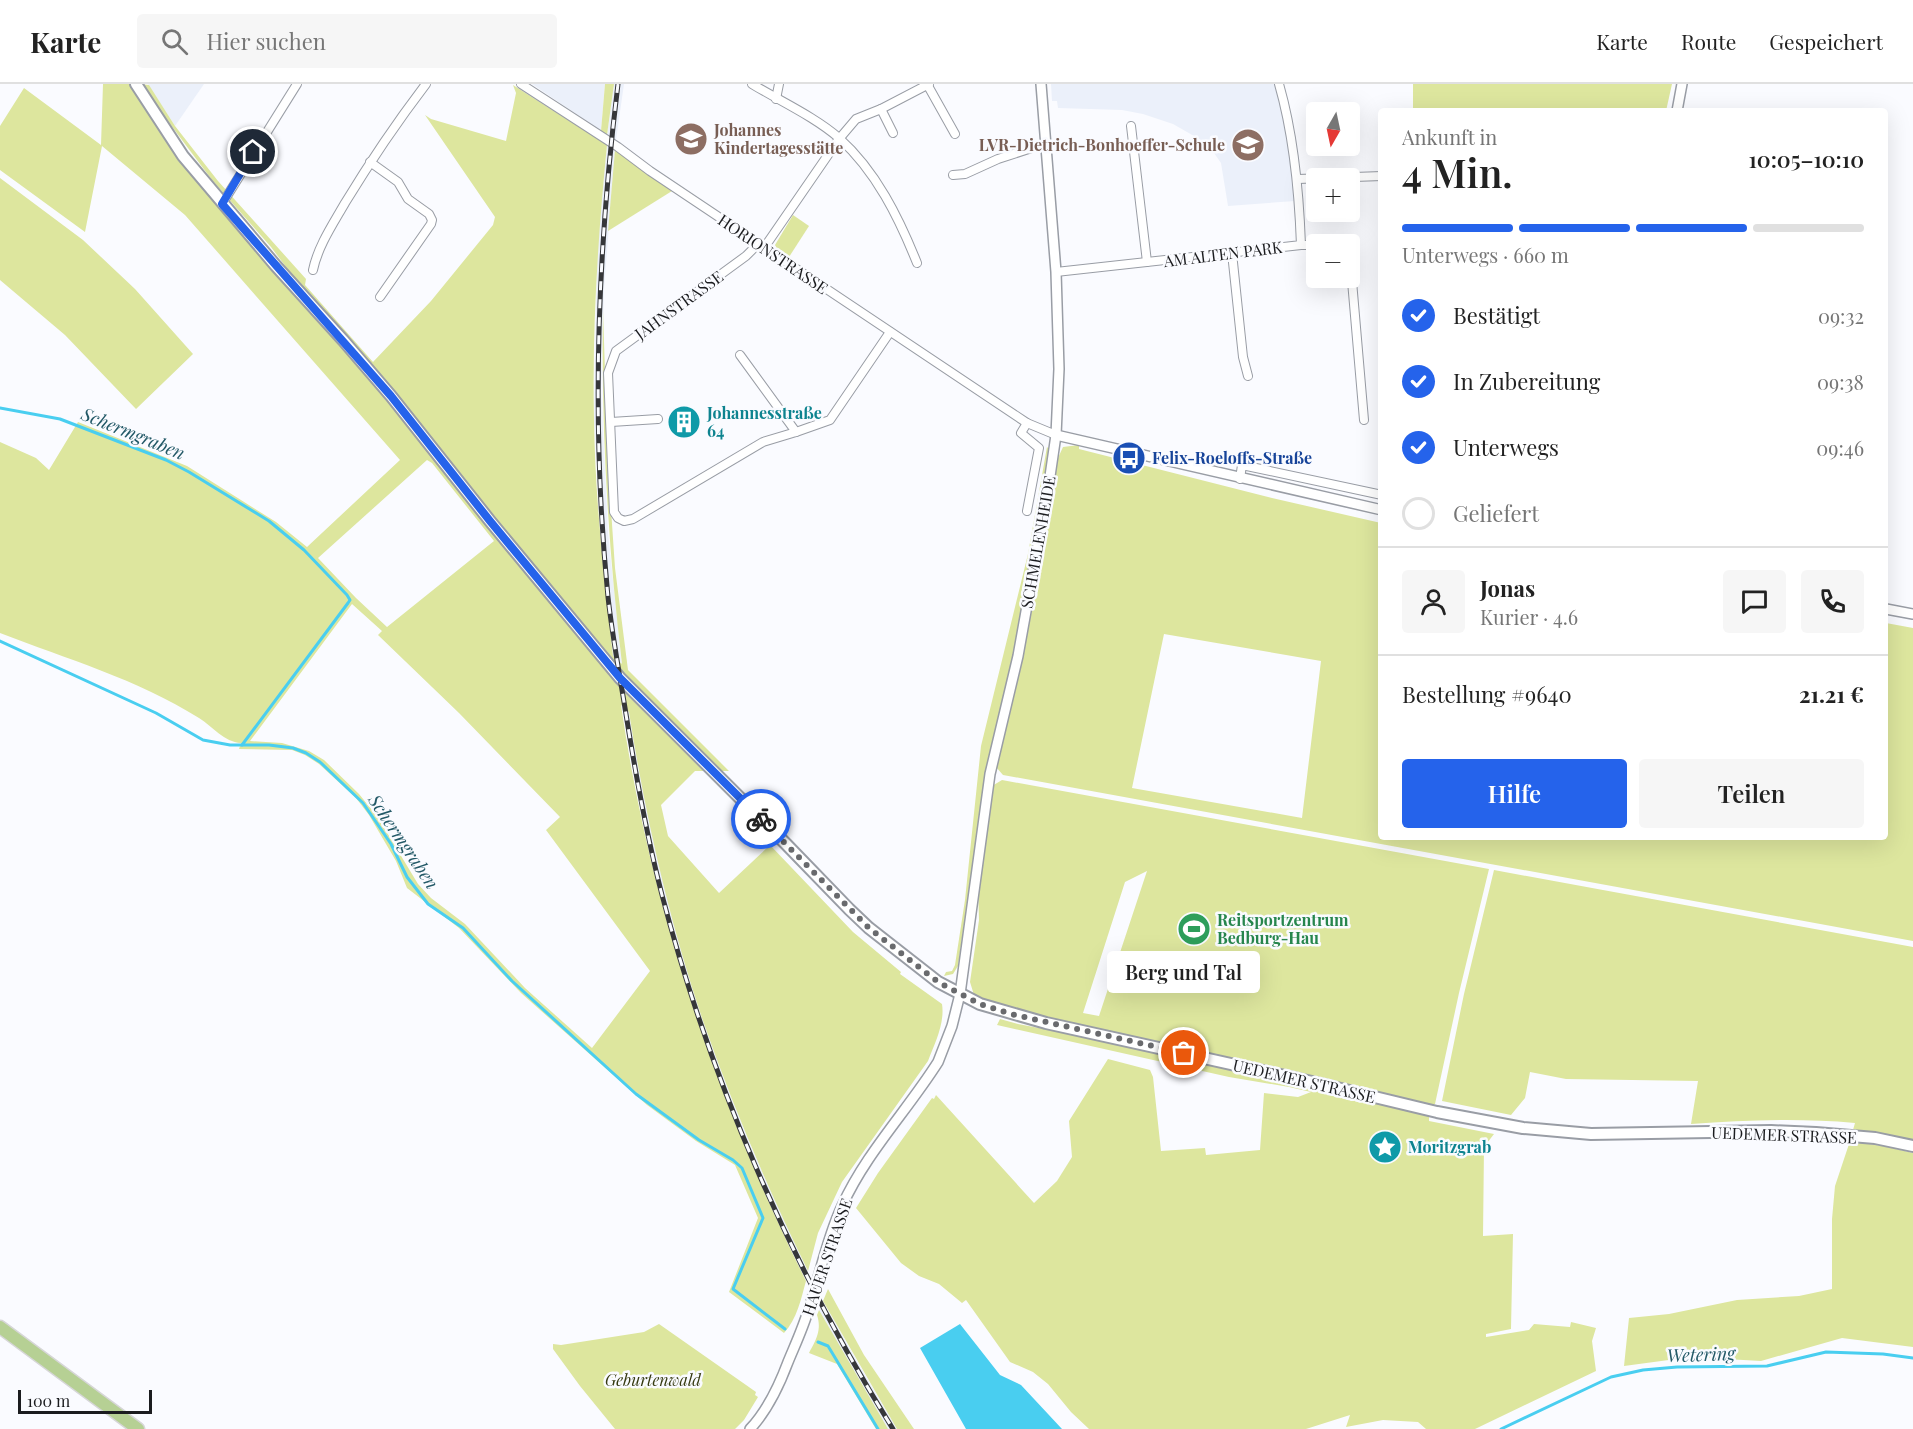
<!DOCTYPE html>
<html lang="de">
<meta charset="utf-8">
<style>
:root{--surface:#fff;--page:#f6f6f6;--text:#222;--muted:#767676;--line:#e0e0e0;--accent:#2563eb}
body{margin:0;font-family:"Playfair Display",serif;background:var(--page);color:var(--text);height:100vh;display:flex;flex-direction:column;font-size:22px;white-space:nowrap}
*{box-sizing:border-box;margin:0}
p{font-size:20px;color:var(--muted)}
.icon{flex:none;width:33px;height:33px;fill:none;stroke:currentColor;stroke-width:2;stroke-linecap:round;stroke-linejoin:round}
.map{position:relative;flex:1;overflow:hidden}
.details{position:absolute;left:1378px;top:24px;width:510px;height:732px;display:flex;flex-direction:column;background:var(--surface);border-radius:6px;box-shadow:0 6px 24px #0002}
.details>*{flex:none}
.needle{width:39px;rotate:189deg}
.tools{position:absolute;left:1306px;top:18px;display:grid;gap:12px}
.tools a{display:grid;place-items:center;width:54px;height:54px;border-radius:6px;background:var(--surface);box-shadow:0 6px 24px #0002;font-size:30px}
.scale{position:absolute;left:18px;bottom:15px;width:134px;box-sizing:border-box;padding-left:6px;border:3px solid #1b1c1f;border-top:0;font-size:16px;line-height:21px;white-space:nowrap;color:#1b1c1f;-webkit-text-stroke:4px #fafbff;paint-order:stroke}
.pin{position:absolute;display:grid;place-items:center;width:51px;height:51px;color:#fff;margin:-26px;border:3px solid #fff;border-radius:50%;box-shadow:0 2px 6px #0007}
.courier{position:absolute;display:grid;place-items:center;width:60px;height:60px;margin:-30px;border:4px solid #2563eb;border-radius:50%;background:#fff;color:#222;box-shadow:0 2px 8px #0007}
.bubble{position:absolute;height:42px;border-radius:6px;background:var(--surface);box-shadow:0 6px 24px #0002;font-size:20px;font-weight:600;line-height:42px;text-align:center}
.head em{font-style:normal;font-weight:600}
.head div{display:flex;flex-direction:column-reverse}
.head{display:flex;align-items:center;justify-content:space-between;height:102px;padding:0 24px}
h1{font-size:39px;font-weight:600;line-height:45px}
.bar{display:grid;grid-template-columns:repeat(4,1fr);gap:9px 6px;align-content:center;height:72px;padding:0 24px}
.bar i{height:8px;border-radius:4px;background:var(--line)}
.bar .on{background:var(--accent)}
.bar p{grid-column:span 4}
.line{display:flex;align-items:center;gap:15px;padding:0 24px;border-top:2px solid var(--line)}
.line div{flex:1}
.round{display:grid;place-items:center;flex:none;width:63px;height:63px;border-radius:6px;background:var(--page)}
ol{padding:0 24px;list-style:none}
li{display:flex;align-items:center;gap:18px;height:66px}
li p{margin-inline-start:auto}
li .icon{padding:6px;border-radius:50%;background:var(--accent);color:#fff;stroke-width:4}
li:last-child{color:var(--muted)}
li i{width:33px;height:33px;border:3px solid var(--line);border-radius:50%}
.action{display:flex;gap:12px;margin-top:auto;padding:12px 24px}
.action a{flex:1;height:69px;border-radius:6px;background:var(--accent);color:#fff;font-size:24px;font-weight:600;line-height:69px;text-align:center}
.action a+a{background:var(--page);color:var(--text)}
header{display:flex;align-items:center;gap:36px;box-sizing:border-box;height:84px;padding:0 30px;background:var(--surface);border-bottom:2px solid var(--line)}
header strong{font-size:28px}
nav{display:flex;gap:33px;margin-inline-start:auto;font-size:21px}
.search{width:420px;height:54px;background:var(--page);display:flex;align-items:center;gap:15px;box-sizing:border-box;padding:0 21px;border-radius:6px;color:var(--muted);font-size:22px}
.map>svg:first-child{display:block}
.built{fill:#ebf0fa}
.green{fill:#dde69e;fill-rule:evenodd}
.water{fill:#49cef0}
.lines{fill:none;stroke-linecap:round;stroke-linejoin:round}
.stream{stroke:#49cef0;stroke-width:3}
.minor-casing{stroke:#999da5;stroke-width:10}
.tertiary-casing{stroke:#999da5;stroke-width:12}
.secondary-casing{stroke:#999da5;stroke-width:14}
.primary-casing{stroke:#d6d6d7;stroke-width:15}
.minor{stroke:#fff;stroke-width:8}
.tertiary{stroke:#fff;stroke-width:9}
.secondary{stroke:#fff;stroke-width:10}
.primary{stroke:#b6d094;stroke-width:12}
.rail-casing{stroke:#36373a;stroke-width:5}
.rail{stroke:#fafbff;stroke-width:3;stroke-dasharray:9;stroke-linecap:butt}
.done{stroke:#696a6d;stroke-width:6;stroke-dasharray:0 10.8}
.route{stroke:#2563eb;stroke-width:8}
.labels{text-anchor:middle;stroke-width:5;stroke-linejoin:round;paint-order:stroke}
.education-label{font-size:16px;font-weight:bold;fill:#785e54;stroke:#fafbff;text-anchor:start}
.street-label{font-size:16px;fill:#1b1c1f;stroke:#fafbff}
.culture-label{font-size:16px;font-weight:bold;fill:#0d838f;stroke:#fafbff;text-anchor:start}
.transit-label{font-size:16px;font-weight:bold;fill:#164399;stroke:#fafbff;text-anchor:start}
.leisure-label{font-size:16px;font-weight:bold;fill:#27864d;stroke:#fafbff;text-anchor:start}
.park-label{font-size:16px;font-style:italic;fill:#353910;stroke:#fafbff}
.water-label{font-size:18px;font-style:italic;fill:#235967;stroke:#fafbff}
</style>
<header>
<strong>Karte</strong>
<div class="search"><svg class="icon" aria-label="search" viewBox="0 0 24 24"><circle cx="10" cy="10" r="6"/><path d="M15 15l6 6"/></svg>Hier suchen</div>
<nav><a>Karte</a><a>Route</a><a>Gespeichert</a></nav>
</header>
<div class="map">
<svg width="1913" height="1345" viewBox="0 0 1913 1345">
<rect width="100%" height="100%" fill="#fafbff"/>
<!-- built -->
<g class="built">
<polygon points="148,0 204,0 175,42"/>
<polygon points="532,0 605,0 601,47 594,42"/>
<polygon points="614,0 624,0 616,56 607,51"/>
<polygon points="1051,0 1276,0 1284,33 1295,117 1228,122 1221,79 1209,62 1201,56 1173,40 1143,30 1122,26 1058,24 1057,17 1052,17"/>
<polygon points="607,61 615,66 604,205 601,305 608,449 622,581 613,572 606,511 594,337 597,167"/>
<polygon points="621,620 629,628 656,765 672,830 702,932 729,1008 755,1072 808,1187 806,1197 775,1134 749,1074 695,934 665,832 650,767"/>
<polygon points="823,1217 858,1279 897,1345 888,1345 851,1284 819,1226"/>
</g>
<!-- green -->
<g class="green">
<path d="M103,0H130L179,77L249,159L358,281L487,441L707,687H695L661,721L668,752L719,809L770,761L853,848L901,888L900,890L942,920C945,939 935,959 928,977L842,1098L818,1149L808,1187C768,1105 732,1021 702,934C669,836 645,731 629,628L621,621C650,822 716,1015 806,1197C801,1215 797,1235 784,1249L729,1208L758,1134L735,1081L696,1057L647,1021L521,909L459,844L407,804L396,777L369,731L356,714L319,680L305,671L292,666L239,665L241,659C224,658 213,643 199,634C137,595 67,575 0,549V358L36,374L49,386L78,338L187,382L276,438L307,463L400,376L185,131L102,62L85,148L0,86V42L24,4L101,61ZM427,376L432,379L494,457L387,543L356,514L318,474ZM352,520L382,547L378,551L459,629L560,733L546,746L650,887L592,964L525,904L465,840L431,814L418,800L377,732L359,710L324,676L309,667L282,659L250,657Z"/>
<path d="M140,0L149,1L175,42L218,97L306,195L305,201L373,278L431,217L493,141L495,133L425,31L431,35L506,57L516,9L513,1L607,61C598,152 592,243 594,335C595,414 604,493 613,572L622,580C608,462 601,345 603,226L608,381L615,484L628,586L729,687H718L623,590L301,203L271,163L212,96Z"/>
<polygon points="605,0 614,0 607,51 601,47"/>
<polygon points="1413,0 1672,0 1666,27 1413,27"/>
<polygon points="615,66 672,107 608,147"/>
<polygon points="0,94 83,156 135,205 193,270 136,325 65,251 0,196"/>
<polygon points="793,131 809,142 789,173 777,165 775,161"/>
<path d="M1079,361V365L1272,414L1381,439L1382,753H1886V539L1913,544V857L1003,691L996,683L1021,582L1058,374L1063,363ZM1164,550L1321,577L1302,734L1132,704Z"/>
<polygon points="1047,363 1050,366 1027,503 980,727 958,882 953,890 944,892 946,888 952,887 955,881 965,816 981,662 1028,470"/>
<path d="M1002,696L1489,785L1459,909L1435,1020L1430,1022L1004,923L984,917L974,911L970,898L979,836L978,803L992,702ZM1147,787L1099,932L1083,929L1125,798Z"/>
<path d="M1494,786L1913,863V1057L1853,1046L1855,1039C1800,1034 1746,1036 1691,1040L1698,997L1566,995L1530,988L1525,1014L1511,1031L1442,1017L1464,910Z"/>
<polygon points="1000,935 1018,940 1132,962 1429,1031 1429,1037 1494,1050 1484,1063 1483,1152 1513,1150 1511,1245 1486,1250 1486,1253 1529,1246 1534,1240 1570,1243 1571,1238 1596,1244 1592,1257 1596,1287 1475,1345 1426,1345 1418,1338 1383,1336 1346,1343 1350,1331 1306,1345 1089,1345 1071,1328 1048,1300 1033,1288 1010,1278 966,1216 962,1219 939,1200 919,1192 901,1179 856,1124 878,1089 932,1014 934,1015 936,1011 1034,1119 1057,1097 1072,1073 1069,1037 1108,975 1150,986 1153,993 1161,1067 1205,1064 1206,1071 1260,1066 1264,1009 1298,1013 1311,1008 1289,1003 1229,993 997,941"/>
<polygon points="1850,1057 1883,1062 1913,1069 1913,1263 1842,1254 1761,1277 1691,1273 1624,1282 1629,1234 1669,1230 1737,1216 1799,1212 1832,1205 1832,1135 1835,1102"/>
<polygon points="828,1205 864,1271 914,1345 897,1345 823,1217"/>
<path d="M819,1226L888,1345H876L837,1280L809,1269C816,1256 822,1246 817,1231Z"/>
<polygon points="659,1240 756,1308 755,1311 758,1313 744,1336 735,1345 615,1345 580,1302 553,1265 553,1260 561,1261 644,1248"/>
</g>
<!-- water -->
<polygon class="water" points="960,1240 1000,1291 1021,1301 1062,1345 966,1345 920,1264"/>
<g class="lines">
<!-- stream -->
<g class="stream">
<polyline points="0,324 60,335 166,376 189,388 269,437 304,466 347,511 350,516 348,519 242,661 269,661 293,664 306,669 320,678 363,719 391,760 407,793 428,820 463,844 512,897 636,1010 699,1056 733,1076 742,1084 763,1134 733,1205 785,1245"/>
<polyline points="0,557 156,629 203,656 230,661 242,661"/>
<polyline points="818,1258 828,1262 878,1345"/>
<polyline points="1501,1345 1611,1293 1643,1286 1677,1283 1767,1282 1826,1268 1883,1270 1913,1274"/>
</g>
<defs>
<g id="minor">
<polyline points="521,0 618,63 650,87 1027,339 1056,351"/>
<path d="M752,0C780,17 815,33 839,54C876,87 899,134 917,179"/>
<polyline points="927,0 955,50"/>
<polyline points="776,15 779,0"/>
<polyline points="881,25 893,49"/>
<polyline points="1131,42 1147,178"/>
<polyline points="370,78 398,98 408,115 429,130 432,136 431,140 380,213"/>
<polyline points="953,91 965,90 998,75 1047,59"/>
<polyline points="1298,95 1382,92"/>
<polyline points="222,120 297,0"/>
<polyline points="758,160 746,172 616,267 608,289 614,428 618,434 624,437 633,435 763,358 796,348 830,336 890,248"/>
<polyline points="1301,161 1317,161"/>
<polyline points="764,164 839,55 856,35 881,25 929,0"/>
<polyline points="1232,169 1243,273 1248,292"/>
<polyline points="1350,174 1364,336"/>
<path d="M313,186C318,162 333,140 345,119C370,78 397,38 426,0"/>
<path d="M1056,188L1301,161C1299,106 1294,52 1279,0"/>
<polyline points="740,271 796,348"/>
<polyline points="611,338 658,335"/>
<polyline points="1240,395 1242,381 1382,411"/>
<polyline points="1027,427 1039,364 1021,349 1027,339"/>
</g>
<g id="tertiary">
<polyline points="1677,27 1682,0"/>
<polyline points="1056,351 1382,426"/>
<polyline points="1886,525 1913,530"/>
<path d="M750,1345C768,1326 779,1302 788,1278C795,1261 803,1244 808,1227C820,1192 826,1156 842,1122C866,1069 907,1027 938,978L952,942L960,910L990,690L1018,572L1049,399L1056,351L1059,285L1056,188L1041,0"/>
</g>
<polyline id="secondary" points="136,0 183,72 276,182 343,256 391,312 490,437 620,594 786,760 849,825 869,844 938,898 980,920 1046,939 1312,998 1437,1028 1523,1044 1591,1050 1771,1047 1816,1049 1875,1054 1913,1062"/>
<polyline id="primary" points="0,1243 138,1345"/>
</defs>
<!-- minor casing -->
<use href="#minor" class="minor-casing"/>
<!-- tertiary casing -->
<use href="#tertiary" class="tertiary-casing"/>
<!-- secondary casing -->
<use href="#secondary" class="secondary-casing"/>
<!-- primary casing -->
<use href="#primary" class="primary-casing"/>
<!-- minor -->
<use href="#minor" class="minor"/>
<!-- tertiary -->
<use href="#tertiary" class="tertiary"/>
<!-- secondary -->
<use href="#secondary" class="secondary"/>
<!-- primary -->
<use href="#primary" class="primary"/>
<defs>
<path id="rail" d="M618,0C597,170 591,342 608,513C612,550 619,587 625,624C635,687 646,749 662,811C711,998 790,1180 893,1345"/>
</defs>
<!-- rail casing -->
<use href="#rail" class="rail-casing"/>
<!-- rail -->
<use href="#rail" class="rail"/>
</g>
<g class="lines">
<!-- done -->
<polyline class="done" points="761,735 869,844 938,898 980,920 1011,930 1184,969"/>
<!-- route -->
<polyline class="route" points="253,68 222,120 391,312 490,437 620,594 761,735"/>
</g>
<!-- icons -->
<defs>
<symbol id="school-disc" viewBox="-11 -11 22 22"><circle r="9.5" fill="#8d6e63" stroke="#fafbff"/><path d="M0-5L7-2L0 1L-7-2ZM-4 1L0 2.5L4 1V4Q0 6-4 4Z" fill="#fff"/></symbol>
<symbol id="building-disc" viewBox="-11 -11 22 22"><circle r="9.5" fill="#0f9aa8" stroke="#fafbff"/><path d="M-4-6H4V6H1V3H-1V6H-4ZM-2.5-4.3h1.7v1.8h-1.7ZM.8-4.3h1.7v1.8H.8ZM-2.5-1h1.7V.8h-1.7ZM.8-1h1.7V.8H.8Z" fill="#fff"/></symbol>
<symbol id="bus-disc" viewBox="-11 -11 22 22"><circle r="9.5" fill="#1a4fb4" stroke="#fafbff"/><path d="M-5-6H5V4H4V6H2V4H-2V6H-4V4H-5ZM-3.5-4V0h7V-4ZM-3.5 1.2v1.5H-2V1.2ZM2 1.2v1.5H3.5V1.2Z" fill="#fff"/></symbol>
<symbol id="stadium-disc" viewBox="-11 -11 22 22"><circle r="9.5" fill="#2e9e5b" stroke="#fafbff"/><path d="M0-5a6.5 5 0 1 0 0 10a6.5 5 0 1 0 0-10ZM-3.5-1.8h7v3.6h-7Z" fill="#fff"/></symbol>
<symbol id="sight-disc" viewBox="-11 -11 22 22"><circle r="9.5" fill="#0f9aa8" stroke="#fafbff"/><path d="M0-6L1.8-2.2L6-1.7L2.9 1.2L3.7 5.4L0 3.3L-3.7 5.4L-2.9 1.2L-6-1.7L-1.8-2.2Z" fill="#fff"/></symbol>
</defs>
<g fill-rule="evenodd">
<use href="#school-disc" x="672" y="36" width="38" height="38"/>
<use href="#school-disc" x="1229" y="42" width="38" height="38"/>
<use href="#building-disc" x="665" y="319" width="38" height="38"/>
<use href="#bus-disc" x="1110" y="355" width="38" height="38"/>
<use href="#stadium-disc" x="1175" y="826" width="38" height="38"/>
<use href="#sight-disc" x="1366" y="1044" width="38" height="38"/>
</g>
<g class="labels">
<!-- education labels -->
<g class="education-label">
<text x="714" y="52">Johannes<tspan x="714" dy="18">Kindertagesstätte</tspan></text>
<text x="1225" y="67" text-anchor="end">LVR-Dietrich-Bonhoeffer-Schule</text>
</g>
<!-- street labels -->
<g class="street-label">
<text transform="translate(773 170) rotate(34)" y="6">HORIONSTRASSE</text>
<text transform="translate(1223 170) rotate(-7)" y="6">AM ALTEN PARK</text>
<text transform="translate(679 221) rotate(-36)" y="6">JAHNSTRASSE</text>
<text transform="translate(1038 458) rotate(-80)" y="6">SCHMELENHEIDE</text>
<text transform="translate(1304 997) rotate(13)" y="6">UEDEMER STRASSE</text>
<text transform="translate(1784 1051) rotate(2)" y="6">UEDEMER STRASSE</text>
<text transform="translate(827 1173) rotate(-71)" y="6">HAUER STRASSE</text>
</g>
<!-- culture labels -->
<g class="culture-label">
<text x="707" y="335">Johannesstraße<tspan x="707" dy="18">64</tspan></text>
<text x="1408" y="1069">Moritzgrab</text>
</g>
<!-- transit labels -->
<g class="transit-label">
<text x="1152" y="380">Felix-Roeloffs-Straße</text>
</g>
<!-- leisure labels -->
<g class="leisure-label">
<text x="1217" y="842">Reitsportzentrum<tspan x="1217" dy="18">Bedburg-Hau</tspan></text>
</g>
<!-- park labels -->
<g class="park-label">
<text x="653" y="1302">Geburtenwald</text>
</g>
<!-- water labels -->
<g class="water-label">
<text transform="translate(133 350) rotate(22)" y="6">Schermgraben</text>
<text transform="translate(403 758) rotate(56)" y="6">Schermgraben</text>
<text transform="translate(1701 1271) rotate(-2)" y="6">Wetering</text>
</g>
</g>
</svg>
<div class="tools">
<a><svg class="needle" viewBox="-14 -14 28 28"><path d="M0-13l5 13h-10z" fill="#e53935"/><path d="M0 13l5-13h-10z" fill="#767676"/></svg></a>
<a>+</a>
<a>−</a>
</div>
<div class="scale">100 m</div>
<div class="pin" style="left:1184px;top:969px;background:#ea580c"><svg class="icon" aria-label="bag" viewBox="0 0 24 24"><path d="M5 8h14l-1 12H6zM9 8a3 3 0 0 1 6 0"/></svg></div>
<div class="pin" style="left:253px;top:68px;background:#1f2937"><svg class="icon" aria-label="home" viewBox="0 0 24 24"><path d="M3 11l9-7 9 7M6 9v11h12V9"/></svg></div>
<div class="courier" style="left:761px;top:735px"><svg class="icon" aria-label="bike" viewBox="0 0 24 24"><circle cx="6" cy="16" r="4"/><circle cx="18" cy="16" r="4"/><path d="M6 16l4-8h5l3 8M10 8l3 8H6M13 5h3"/></svg></div>
<div class="bubble" style="left:1107px;top:867px;width:153px">Berg und Tal</div>
<section class="details">
<div class="head"><div><h1>4 Min.</h1><p>Ankunft in</p></div><em>10:05–10:10</em></div>
<div class="bar"><i class="on"></i><i class="on"></i><i class="on"></i><i></i><p>Unterwegs · 660 m</p></div>
<ol>
<li><svg class="icon" aria-label="check" viewBox="0 0 24 24"><path d="M5 12l5 5 9-10"/></svg>Bestätigt<p>09:32</p></li>
<li><svg class="icon" aria-label="check" viewBox="0 0 24 24"><path d="M5 12l5 5 9-10"/></svg>In Zubereitung<p>09:38</p></li>
<li><svg class="icon" aria-label="check" viewBox="0 0 24 24"><path d="M5 12l5 5 9-10"/></svg>Unterwegs<p>09:46</p></li>
<li><i></i>Geliefert</li>
</ol>
<div class="line" style="height:108px"><a class="round"><svg class="icon" aria-label="person" viewBox="0 0 24 24"><circle cx="12" cy="8" r="4"/><path d="M4 21q1-7 8-7t8 7"/></svg></a><div><b>Jonas</b><p>Kurier · 4.6</p></div><a class="round"><svg class="icon" aria-label="chat" viewBox="0 0 24 24"><path d="M4 5h16v11H9l-5 4z"/></svg></a><a class="round"><svg class="icon" aria-label="phone" viewBox="0 0 24 24"><path d="M5 4h4l2 5-3 2q2 4 5 5l2-3 5 2v4C11 20 4 13 5 4z"/></svg></a></div>
<div class="line" style="height:78px"><div>Bestellung #9640</div><b>21.21 €</b></div>
<div class="action"><a>Hilfe</a><a>Teilen</a></div>
</section>
</div>
